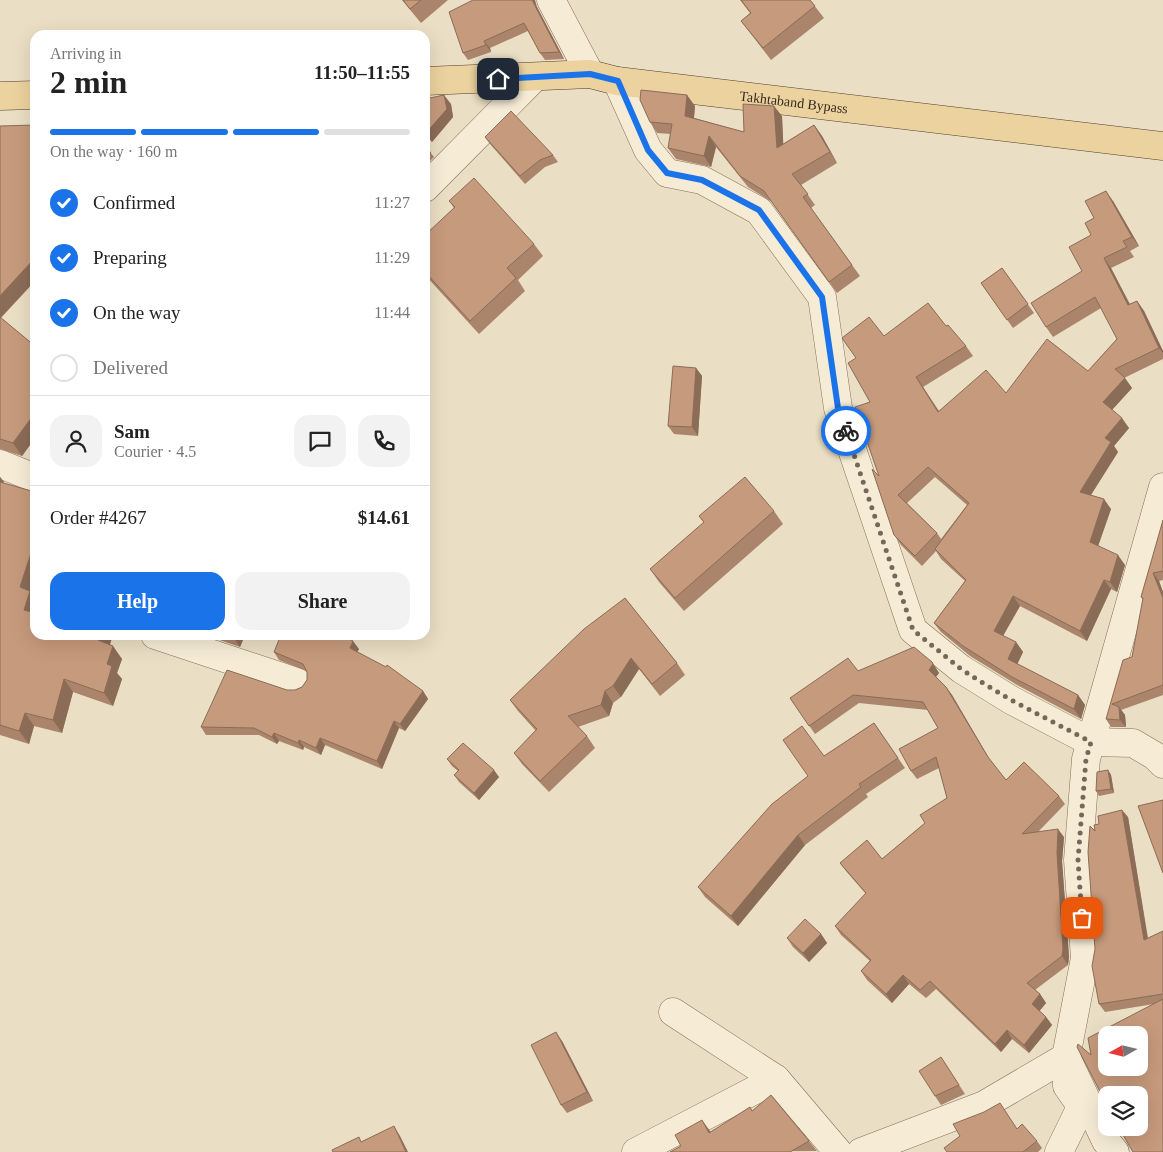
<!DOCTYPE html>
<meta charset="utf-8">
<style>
:root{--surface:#fff;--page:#f2f2f2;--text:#222;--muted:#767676;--line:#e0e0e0;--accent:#1a73e8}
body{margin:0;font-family:Georgia,serif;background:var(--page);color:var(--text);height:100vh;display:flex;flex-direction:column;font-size:19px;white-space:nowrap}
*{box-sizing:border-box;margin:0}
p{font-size:16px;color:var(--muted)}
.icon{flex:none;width:28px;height:28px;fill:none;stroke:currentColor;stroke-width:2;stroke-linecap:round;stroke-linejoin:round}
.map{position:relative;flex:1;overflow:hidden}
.drawer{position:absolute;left:30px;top:30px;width:400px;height:610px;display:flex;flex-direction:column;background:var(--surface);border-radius:15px;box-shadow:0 5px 20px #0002}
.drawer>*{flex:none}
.needle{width:32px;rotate:262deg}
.tools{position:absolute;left:1098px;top:1026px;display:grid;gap:10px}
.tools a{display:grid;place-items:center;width:50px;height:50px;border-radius:10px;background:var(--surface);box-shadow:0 5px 20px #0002;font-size:25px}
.pin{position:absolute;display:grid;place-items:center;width:42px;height:42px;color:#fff;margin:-21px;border-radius:10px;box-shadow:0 2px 8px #0006}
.courier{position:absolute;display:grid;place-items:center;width:50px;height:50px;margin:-25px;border:4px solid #1a73e8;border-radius:50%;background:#fff;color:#222;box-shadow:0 1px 6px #0007}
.headline em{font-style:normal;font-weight:600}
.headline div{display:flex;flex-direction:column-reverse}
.headline{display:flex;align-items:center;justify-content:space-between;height:85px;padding:0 20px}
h1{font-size:32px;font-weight:600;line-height:38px}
.bar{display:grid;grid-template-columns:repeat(4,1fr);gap:8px 5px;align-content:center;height:60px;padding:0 20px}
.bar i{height:6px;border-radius:4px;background:var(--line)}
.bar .current{background:var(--accent)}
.bar p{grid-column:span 4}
.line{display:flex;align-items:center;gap:12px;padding:0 20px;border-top:1px solid var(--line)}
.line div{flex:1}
.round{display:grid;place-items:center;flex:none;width:52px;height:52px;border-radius:15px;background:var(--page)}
ol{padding:0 20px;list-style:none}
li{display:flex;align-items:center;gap:15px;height:55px}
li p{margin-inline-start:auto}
li .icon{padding:5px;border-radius:50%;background:var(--accent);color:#fff;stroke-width:4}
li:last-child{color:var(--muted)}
li i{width:28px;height:28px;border:2px solid var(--line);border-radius:50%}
.primary-button{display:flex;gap:10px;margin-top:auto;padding:10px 20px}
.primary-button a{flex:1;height:58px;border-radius:15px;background:var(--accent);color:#fff;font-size:20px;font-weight:600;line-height:58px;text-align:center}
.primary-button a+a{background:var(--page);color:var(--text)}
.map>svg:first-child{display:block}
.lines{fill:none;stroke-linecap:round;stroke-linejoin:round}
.minor-casing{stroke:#83705c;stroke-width:29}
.major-casing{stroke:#513f30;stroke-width:29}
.minor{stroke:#f6ecd6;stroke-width:28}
.major{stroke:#ebd29e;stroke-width:28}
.wall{fill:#aa846b;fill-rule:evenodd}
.shaded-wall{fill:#8b6c57}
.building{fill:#c69a7c;stroke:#8b6c57;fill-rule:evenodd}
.done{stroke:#746859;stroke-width:5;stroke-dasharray:0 9}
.route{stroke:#1a73e8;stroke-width:6}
.labels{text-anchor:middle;stroke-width:5;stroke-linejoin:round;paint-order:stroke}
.street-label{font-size:14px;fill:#34291f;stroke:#f2e9d3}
</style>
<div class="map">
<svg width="1163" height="1152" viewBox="0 0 1163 1152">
<rect width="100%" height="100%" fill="#eadec4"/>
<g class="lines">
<defs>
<g id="minor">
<polyline points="551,0 590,74"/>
<polyline points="617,81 648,150 667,173 702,180 759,211 822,297 838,408 913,630 961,669 1011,700 1091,742 1133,743 1155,756 1163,764"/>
<polyline points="425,188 535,77"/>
<polyline points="0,464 35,478"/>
<polyline points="155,635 297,682"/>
<polyline points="673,1012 776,1079 838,1152"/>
<polyline points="636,1152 776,1079"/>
<polyline points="861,1152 984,1105 1066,1057 1106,1141 1115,1152"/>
<polyline points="1059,1152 1079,1111 1079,1103 1067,1086 1066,1057 1085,958 1078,860 1086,759 1163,487"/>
</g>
<g id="major">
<path id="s1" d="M425,81L590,74L617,81L1163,146"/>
<polyline points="0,96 35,95"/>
</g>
</defs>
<!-- minor casing -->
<use href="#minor" class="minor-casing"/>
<!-- major casing -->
<use href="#major" class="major-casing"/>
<!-- minor -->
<use href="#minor" class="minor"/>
<!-- major -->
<use href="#major" class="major"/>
</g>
<!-- wall -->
<g class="wall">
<polygon points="402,0 448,0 421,23"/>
<polygon points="740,0 810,0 824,18 771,60 741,21 750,13"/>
<polygon points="537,7 564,59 545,60 540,53 528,31 490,48 491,52 468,60 463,53"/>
<polygon points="425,99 451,104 453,117 432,142 425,135"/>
<polygon points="695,106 694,118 744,132 782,116 783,144 814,125 822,136 837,163 801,185 815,205 811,208 860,276 837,293 772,202 748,187 716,147 711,167 676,159 668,148 671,134 657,133 650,122"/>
<polygon points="0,126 35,281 1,318 35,346 35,438 22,456 0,449"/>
<polygon points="485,137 553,155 558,162 545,167 525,184 490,144"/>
<polygon points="425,146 434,157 425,166"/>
<polygon points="449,201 534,244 543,256 518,280 525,291 479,334 425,275 425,235 454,208"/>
<path d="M1113,201L1139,246L1130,251L1134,257L1111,268L1130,304L1137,301L1144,311L1163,351V359L1124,378L1132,388L1112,410L1129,428L1114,446L1118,452L1091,495L1111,509L1098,546L1125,565L1117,592L1111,589L1087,641L1020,606L1003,636L1016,642L1023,652L1017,664L1078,695L1085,705L1081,719L1019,686L970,656L941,632L934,623L965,581L941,559L936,551L922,566L901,545L894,535L879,476L870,402L856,358L884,336L946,326L966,346L973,356L923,387L939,411L1088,371L1117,339L1101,308L1053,337L1046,327L1082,271L1091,235L1094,218ZM935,477L967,505L941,539L937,533L907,503Z"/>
<polygon points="1002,268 1034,313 1013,328 981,283"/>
<polygon points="696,368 702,376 698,436 674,434 668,426"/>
<polygon points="0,477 4,482 3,483 35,492 35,581 31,592 35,597 35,635 113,635 110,644 122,659 117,673 122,679 113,706 73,692 62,733 34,726 29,744 0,735"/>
<polygon points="774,511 783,524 684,611 659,582 650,569 704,523 699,516"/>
<polygon points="1163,520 1163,580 1159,581 1163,592 1163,695 1121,710 1125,715 1126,727 1111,727 1106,719 1132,657 1143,600 1141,597"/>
<polygon points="625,598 677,663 685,675 660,696 639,669 621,697 613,703 609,716 578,727 587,736 595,748 549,792 522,764 514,753 536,731 518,711 510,700"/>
<polygon points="205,635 245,635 240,647"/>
<polygon points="359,649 357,652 423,691 428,699 405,731 399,728 382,769 325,745 321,755 304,747 303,750 279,741 277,744 259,735 206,735 201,727 287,690 295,690 302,687 307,680 307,672 306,671 279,660 274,652"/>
<polygon points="932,662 939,673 936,677 946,687 952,695 991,762 1006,780 1059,796 1065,804 1038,832 1064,837 1062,861 1069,957 1068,965 1035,990 1040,994 1046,1003 1039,1011 1046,1017 1052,1025 1029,1053 1012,1039 1001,1052 936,989 926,998 909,984 892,1003 867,980 861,971 870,961 841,935 835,926 866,894 846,871 840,863 882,859 925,823 947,798 939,768 917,779 911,771 938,728 928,710 859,703 815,734 790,698 858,671"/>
<polygon points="874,723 905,768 866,794 868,797 805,845 738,926 705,897 698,887 808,776 824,756"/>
<polygon points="447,759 499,777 479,800 459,782 454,775 458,771 452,766"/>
<polygon points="1108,770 1111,775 1114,793 1099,796 1096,791"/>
<polygon points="1128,817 1148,938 1163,931 1163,1152 1091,1055 1154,1004 1105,1012 1099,1004 1095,949 1095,831 1099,824"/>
<polygon points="821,934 827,943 809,962 793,947 787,938"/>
<polygon points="562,1041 593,1101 567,1113 561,1105"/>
<polygon points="941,1057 965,1094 941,1105 935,1096"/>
<polygon points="752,1111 809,1141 817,1151 670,1152"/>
<polygon points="1017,1129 1037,1141 1042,1148 1038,1152 947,1152"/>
</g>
<!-- shaded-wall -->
<g class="shaded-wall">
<polygon points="532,0 535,0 537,7 564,59 559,52"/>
<polygon points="484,41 490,48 491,52 486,45"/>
<polygon points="444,95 451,104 453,117 432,142 426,133"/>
<polygon points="687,95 695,106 693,127 685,116"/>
<polygon points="774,106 782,116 784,159 777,148"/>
<polygon points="814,125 822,136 837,163 830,152"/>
<polygon points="709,136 716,147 711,167 704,156"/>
<polygon points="1106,191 1113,201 1139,246 1132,237"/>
<polygon points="1104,258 1111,268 1135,315 1128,305"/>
<polygon points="34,259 35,260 35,281 0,318 0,296"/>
<polygon points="1137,301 1144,311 1163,351 1163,353 1159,348"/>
<polygon points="696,368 702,376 698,436 692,427"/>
<polygon points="916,377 923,387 945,422 938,412"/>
<polygon points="1125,378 1132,388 1110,412 1103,402"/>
<polygon points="32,417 35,421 35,438 22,456 13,443"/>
<polygon points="1122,418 1129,428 1114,446 1118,452 1087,501 1080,492 1105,438"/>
<polygon points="0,477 4,482 0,487"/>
<polygon points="1104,499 1111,509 1096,552 1090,542"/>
<polygon points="33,547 35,550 35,581 31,592 35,597 35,617 24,610 20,587"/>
<polygon points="1118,555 1125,565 1117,592 1110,582"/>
<polygon points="1153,573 1159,581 1163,592 1163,598"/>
<polygon points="1104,580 1111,589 1087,641 1080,631"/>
<polygon points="1013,596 1020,606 1000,641 994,631"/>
<polygon points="100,635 113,635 107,653 98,640"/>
<polygon points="232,635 245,635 240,647"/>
<polygon points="353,641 359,649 355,656 350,648"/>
<polygon points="1016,642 1023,652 1015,669 1008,659"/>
<polygon points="113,646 122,659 117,673 122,679 113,706 104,693 107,664"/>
<polygon points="631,658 639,669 621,697 613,686"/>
<polygon points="932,662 939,673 935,678 929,670"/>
<polygon points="64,679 73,692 62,733 53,720"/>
<polygon points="946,687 952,695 993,765 988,757"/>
<polygon points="423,691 428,699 405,731 400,724"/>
<polygon points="605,691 613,703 609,716 601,705"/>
<polygon points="1078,695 1085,705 1081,719 1074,709"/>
<polygon points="1119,707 1125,715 1126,727 1120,720"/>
<polygon points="25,713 34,726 29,744 19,731"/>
<polygon points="394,721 399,728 382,769 377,761"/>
<polygon points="274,733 279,741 277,744 272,737"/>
<polygon points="320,738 325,745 321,755 316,748"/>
<polygon points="299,740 304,747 303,750 298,743"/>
<polygon points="494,770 499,777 479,800 474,793"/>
<polygon points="1108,770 1111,775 1114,793 1111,789"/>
<polygon points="1122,810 1128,817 1149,947 1144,940"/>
<polygon points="1058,829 1064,837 1062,861 1069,957 1068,965 1062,956 1057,853"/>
<polygon points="798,835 805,845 738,926 731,916"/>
<polygon points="821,934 827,943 809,962 803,953"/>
<polygon points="903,975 909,984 892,1003 886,994"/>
<polygon points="1040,994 1046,1003 1038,1013 1032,1004"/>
<polygon points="1046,1017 1052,1025 1029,1053 1024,1045"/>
<polygon points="1007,1030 1012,1039 1001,1052 995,1044"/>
<polygon points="556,1032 562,1041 593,1101 587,1092"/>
<polygon points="702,1120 710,1131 717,1144 709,1133"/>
<polygon points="394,1126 400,1136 408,1152 406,1152"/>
</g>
<!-- building -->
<g class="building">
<polygon points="403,0 421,0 410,9"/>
<polygon points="473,0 532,0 559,52 540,53 524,23 484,41 486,45 463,53 449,12"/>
<polygon points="741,0 810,0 815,6 763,48 741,21 751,13"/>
<polygon points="641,90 687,95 685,116 744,132 743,104 774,106 777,148 814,125 830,152 792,174 808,194 803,197 852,265 829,282 764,191 740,176 709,136 704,156 668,148 672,124 650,122 640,100"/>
<polygon points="444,95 447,109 426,133 425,132 425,99"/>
<polygon points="511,111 553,155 540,160 520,176 485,137"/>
<polygon points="35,125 35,260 34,259 0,296 0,126"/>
<polygon points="425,146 431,153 425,158"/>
<polygon points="474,178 534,244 507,268 516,278 470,321 425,272 425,235 455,207 449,201"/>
<polygon points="1106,191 1132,237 1123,241 1127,247 1104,258 1128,305 1137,301 1159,348 1115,369 1125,378 1103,402 1122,418 1105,438 1111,442 1080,492 1104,499 1090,542 1118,555 1110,582 1104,580 1080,631 1013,596 994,631 1016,642 1008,659 1078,695 1074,709 1012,677 963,646 934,623 966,580 935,549 969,503 928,467 898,495 937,533 915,556 894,535 872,469 879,476 855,407 870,402 848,363 856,358 842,338 869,317 884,336 928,303 946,326 948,325 966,346 916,377 938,412 986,370 1006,393 1047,339 1088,371 1117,339 1095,297 1046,327 1031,303 1082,271 1069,247 1091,235 1085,223 1094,218 1085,201"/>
<polygon points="1002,268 1028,304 1007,320 981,283"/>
<polygon points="0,317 35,346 35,419 32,417 13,443 0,439"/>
<polygon points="673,366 696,368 692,427 668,426"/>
<polygon points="745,477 774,511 675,598 650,569 704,522 699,516"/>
<polygon points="0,482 35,492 35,548 33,547 20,587 30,591 24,610 35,613 35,635 100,635 98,640 113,646 107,664 112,666 104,693 64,679 53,720 25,713 19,731 0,725"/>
<polygon points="1163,520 1163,571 1153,573 1163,598 1163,685 1112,704 1119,707 1120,720 1106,719 1123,660 1132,657 1143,598 1141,597"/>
<polygon points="625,598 677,663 652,684 631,658 613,686 605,691 601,705 568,716 587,736 540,781 514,753 537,729 510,700 584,629"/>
<polygon points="281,635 342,635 353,641 350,648 386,667 387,665 423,691 400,724 394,721 377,761 320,738 316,748 299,740 298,743 274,733 272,737 254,728 201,727 227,670 287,690 295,690 302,687 307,680 307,672 303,664 274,652"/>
<polygon points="914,647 932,662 933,664 929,670 946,687 988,757 1006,780 1024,762 1059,796 1022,834 1058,829 1057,853 1063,949 1062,956 1027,983 1040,994 1032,1004 1046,1017 1024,1045 1007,1030 995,1044 930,981 920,990 903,975 886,994 861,971 871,960 835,926 866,893 840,863 867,840 882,859 925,823 920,815 947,798 936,757 911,771 899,749 938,728 923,702 853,695 809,726 790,698 848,658 858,671"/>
<polygon points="874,723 898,758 859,784 861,787 798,835 731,916 698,887 772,804 808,776 783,740 802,726 824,756"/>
<polygon points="463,743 494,770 474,793 454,775 459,770 447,759"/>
<polygon points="1108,770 1111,789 1096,791 1097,772"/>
<polygon points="1163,800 1163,873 1138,806"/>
<polygon points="1122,810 1144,940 1163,931 1163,994 1099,1004 1092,966 1095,949 1088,852 1090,826 1095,831 1094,825 1099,824 1098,816"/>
<polygon points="805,919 821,934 803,953 787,938"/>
<path d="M1163,999V1152H1133L1119,1128H1139V1095H1106V1103L1077,1047L1078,1044L1091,1055L1088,1038ZM1106,1035H1139V1068H1106Z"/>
<polygon points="556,1032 587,1092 561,1105 531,1045"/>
<polygon points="941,1057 959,1085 935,1096 919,1071"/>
<polygon points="771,1095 809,1141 790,1152 670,1152 681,1146 675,1135 702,1120 709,1133 750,1107 752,1111"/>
<polygon points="1000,1103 1017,1129 1022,1124 1037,1141 1023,1152 947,1152 944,1148 960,1136 953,1124 984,1112"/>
<polygon points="394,1126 406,1152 333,1152 332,1150 359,1137 361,1142"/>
</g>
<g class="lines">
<!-- done -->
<polyline class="done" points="846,431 913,630 961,669 978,680 1011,700 1091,742 1086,759 1078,860 1082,918"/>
<!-- route -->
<polyline class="route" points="498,79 590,74 618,81 648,150 667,173 702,180 759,210 822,297 838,408 846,431"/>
</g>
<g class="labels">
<!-- street labels -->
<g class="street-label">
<text dy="5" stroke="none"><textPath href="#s1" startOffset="371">Takhtaband Bypass</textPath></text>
</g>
</g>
</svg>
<div class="tools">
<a><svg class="needle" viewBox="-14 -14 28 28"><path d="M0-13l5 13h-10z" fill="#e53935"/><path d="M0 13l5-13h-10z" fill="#767676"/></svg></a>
<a><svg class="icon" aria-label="layers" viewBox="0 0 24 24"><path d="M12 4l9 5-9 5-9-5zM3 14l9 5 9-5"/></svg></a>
</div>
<div class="pin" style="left:1082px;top:918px;background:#ea580c"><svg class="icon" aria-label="bag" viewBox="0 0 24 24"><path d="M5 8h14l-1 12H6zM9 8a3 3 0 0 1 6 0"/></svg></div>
<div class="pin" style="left:498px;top:79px;background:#1f2937"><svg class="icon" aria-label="home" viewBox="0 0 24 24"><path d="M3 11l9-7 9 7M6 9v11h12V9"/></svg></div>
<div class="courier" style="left:846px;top:431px"><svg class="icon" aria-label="bike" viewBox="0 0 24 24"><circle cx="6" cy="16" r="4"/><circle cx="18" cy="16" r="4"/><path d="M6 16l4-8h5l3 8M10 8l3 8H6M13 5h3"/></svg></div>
<section class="drawer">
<div class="headline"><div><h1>2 min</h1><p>Arriving in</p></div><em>11:50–11:55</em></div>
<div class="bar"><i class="current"></i><i class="current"></i><i class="current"></i><i></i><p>On the way · 160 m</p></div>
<ol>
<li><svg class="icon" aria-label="check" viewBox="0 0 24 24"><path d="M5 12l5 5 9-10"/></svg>Confirmed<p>11:27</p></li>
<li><svg class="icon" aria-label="check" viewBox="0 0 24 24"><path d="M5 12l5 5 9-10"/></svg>Preparing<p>11:29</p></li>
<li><svg class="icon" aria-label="check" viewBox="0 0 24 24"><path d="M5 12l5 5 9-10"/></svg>On the way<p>11:44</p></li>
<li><i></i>Delivered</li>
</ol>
<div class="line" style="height:90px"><a class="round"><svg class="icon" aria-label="person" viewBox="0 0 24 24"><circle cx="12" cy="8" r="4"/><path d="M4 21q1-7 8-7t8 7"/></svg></a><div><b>Sam</b><p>Courier · 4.5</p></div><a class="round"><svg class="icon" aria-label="chat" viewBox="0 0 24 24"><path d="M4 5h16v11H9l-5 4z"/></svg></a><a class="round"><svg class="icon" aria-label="phone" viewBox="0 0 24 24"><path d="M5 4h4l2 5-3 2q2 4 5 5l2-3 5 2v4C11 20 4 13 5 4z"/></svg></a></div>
<div class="line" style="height:65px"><div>Order #4267</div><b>$14.61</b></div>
<div class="primary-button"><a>Help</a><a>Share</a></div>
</section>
</div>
